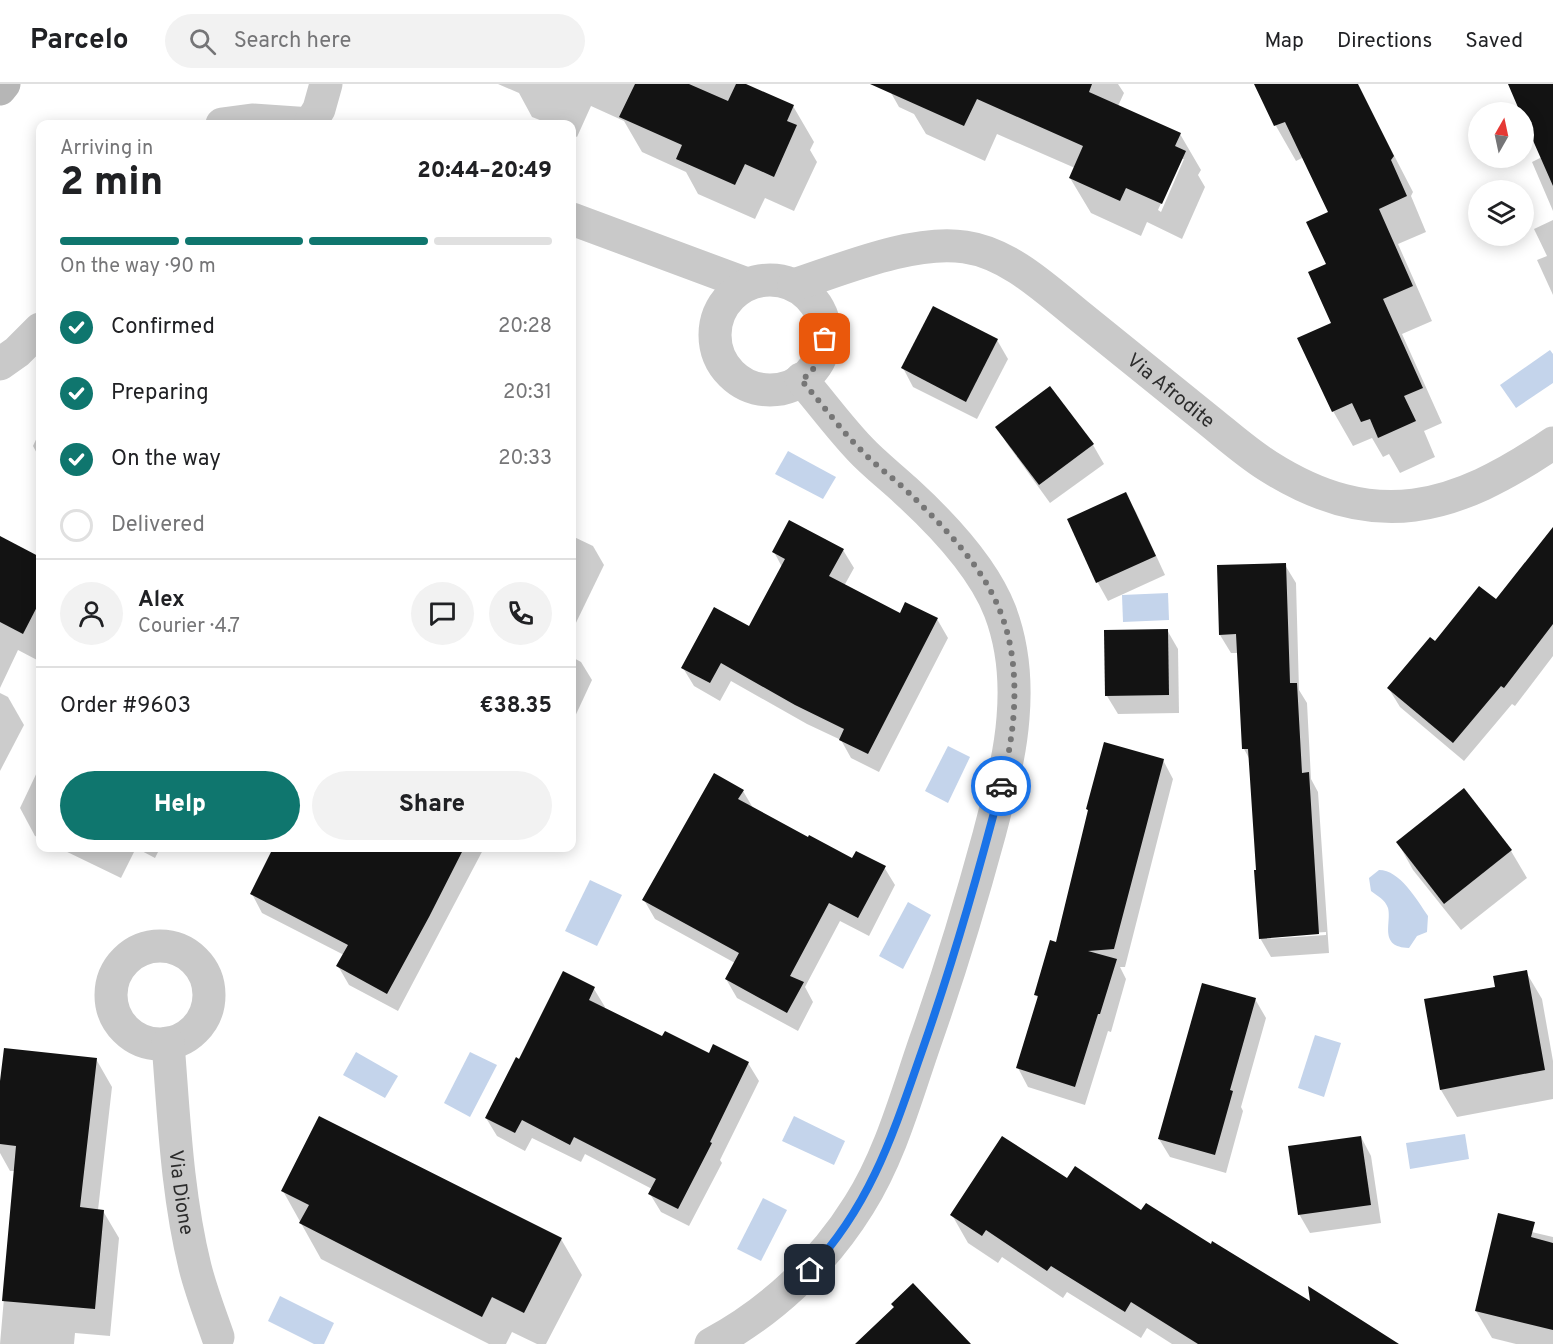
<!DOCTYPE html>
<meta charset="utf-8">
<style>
:root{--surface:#fff;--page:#f2f2f2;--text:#202124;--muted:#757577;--line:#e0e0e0;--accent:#0f766e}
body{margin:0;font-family:Overpass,sans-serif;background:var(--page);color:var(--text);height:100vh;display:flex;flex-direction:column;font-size:22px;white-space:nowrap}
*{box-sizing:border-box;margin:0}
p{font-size:20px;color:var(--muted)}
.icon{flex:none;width:33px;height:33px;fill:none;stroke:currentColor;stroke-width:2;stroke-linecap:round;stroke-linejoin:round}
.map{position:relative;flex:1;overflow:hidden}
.details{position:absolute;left:36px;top:36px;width:540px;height:732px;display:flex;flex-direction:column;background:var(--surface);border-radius:12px;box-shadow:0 3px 15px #0003}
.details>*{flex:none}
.needle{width:39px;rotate:9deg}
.fabs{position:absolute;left:1468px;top:18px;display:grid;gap:12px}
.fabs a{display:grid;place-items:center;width:66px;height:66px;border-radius:50%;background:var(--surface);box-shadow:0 3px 15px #0003;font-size:30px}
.pin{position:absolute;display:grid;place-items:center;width:51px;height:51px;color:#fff;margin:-26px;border-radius:12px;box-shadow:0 3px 9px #0006}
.courier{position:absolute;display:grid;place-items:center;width:60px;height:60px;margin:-30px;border:4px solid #1a73e8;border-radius:50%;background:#fff;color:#222;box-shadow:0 2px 8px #0007}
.overview em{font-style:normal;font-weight:800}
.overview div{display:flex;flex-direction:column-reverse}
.overview{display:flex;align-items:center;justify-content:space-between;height:102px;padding:0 24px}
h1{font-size:39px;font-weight:800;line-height:45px}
.bar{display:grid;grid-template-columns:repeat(4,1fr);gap:9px 6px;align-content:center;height:72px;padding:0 24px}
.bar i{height:8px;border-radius:4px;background:var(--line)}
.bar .current{background:var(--accent)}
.bar p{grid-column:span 4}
.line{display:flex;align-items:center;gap:15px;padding:0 24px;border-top:2px solid var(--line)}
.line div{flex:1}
.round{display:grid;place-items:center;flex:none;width:63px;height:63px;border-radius:32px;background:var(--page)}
ol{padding:0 24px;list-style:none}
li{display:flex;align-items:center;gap:18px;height:66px}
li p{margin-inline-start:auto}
li .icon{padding:6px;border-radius:50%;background:var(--accent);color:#fff;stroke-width:4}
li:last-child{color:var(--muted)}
li i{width:33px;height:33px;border:3px solid var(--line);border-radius:50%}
.primary-button{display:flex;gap:12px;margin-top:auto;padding:12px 24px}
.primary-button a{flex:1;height:69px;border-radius:36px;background:var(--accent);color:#fff;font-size:24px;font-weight:800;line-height:69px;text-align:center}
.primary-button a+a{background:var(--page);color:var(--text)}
header{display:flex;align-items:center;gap:36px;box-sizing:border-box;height:84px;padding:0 30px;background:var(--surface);border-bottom:2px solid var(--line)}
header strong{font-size:28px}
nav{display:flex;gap:33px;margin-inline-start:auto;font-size:21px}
.search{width:420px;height:54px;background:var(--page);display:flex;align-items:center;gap:15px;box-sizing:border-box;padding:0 21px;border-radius:33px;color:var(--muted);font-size:22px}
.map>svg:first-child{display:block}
.water{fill:#c4d4eb}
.shadow{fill:#0003;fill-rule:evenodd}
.building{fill:#131313}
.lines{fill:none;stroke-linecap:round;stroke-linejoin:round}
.street{stroke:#c9c9c9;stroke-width:33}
.secondary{stroke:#b6b6b6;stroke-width:33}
.done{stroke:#767676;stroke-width:6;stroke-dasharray:0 10.8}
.route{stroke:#1a73e8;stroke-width:8}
.labels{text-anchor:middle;stroke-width:6;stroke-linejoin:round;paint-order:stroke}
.street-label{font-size:20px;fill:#2c2c2c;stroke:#fff}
</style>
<header>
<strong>Parcelo</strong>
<div class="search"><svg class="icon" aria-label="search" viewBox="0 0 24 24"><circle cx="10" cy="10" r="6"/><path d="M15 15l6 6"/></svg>Search here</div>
<nav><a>Map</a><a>Directions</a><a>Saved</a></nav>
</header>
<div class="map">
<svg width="1553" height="1260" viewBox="0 0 1553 1260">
<rect width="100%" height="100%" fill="#fff"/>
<!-- water -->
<g class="water">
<polygon points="1550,266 1553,270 1553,299 1516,324 1500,301"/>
<polygon points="788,367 836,393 823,415 775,390"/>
<polygon points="1168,509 1169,536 1123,538 1122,511"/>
<polygon points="948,662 970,673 948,719 925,707"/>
<path d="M1379,786C1400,786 1417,816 1428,832L1427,848L1417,852L1409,864C1378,863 1392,839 1388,824C1385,815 1377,812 1371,807L1369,794Z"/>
<polygon points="590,796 622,811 597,862 565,847"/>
<polygon points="908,818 931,831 903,885 879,872"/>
<polygon points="1315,951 1341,959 1324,1013 1298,1004"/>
<polygon points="356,968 398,992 385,1014 343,991"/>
<polygon points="470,968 497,981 470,1033 444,1019"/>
<polygon points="794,1032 845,1057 834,1081 782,1057"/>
<polygon points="1465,1050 1469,1075 1410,1085 1406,1059"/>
<polygon points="763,1114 787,1126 761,1177 737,1165"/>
<polygon points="280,1212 334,1239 324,1260 314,1260 268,1237"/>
</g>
<!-- shadow -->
<g class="shadow">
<polygon points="498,0 743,0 793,22 814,58 810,66 817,78 794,127 765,114 755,135 698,110 686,88 642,68 624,37 591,22 577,53 572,50 572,40 550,40 532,33 519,9"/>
<path d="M886,0H1118L1124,9L1118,22L1180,50L1201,86L1198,91L1205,103L1182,155L1147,138L1141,152L1091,129L1070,94L1075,84L997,50L985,77L926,50L914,30L899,23ZM1181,75H1184L1161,128L1158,126Z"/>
<polygon points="1256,0 1357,0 1413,108 1411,112 1426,148 1398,160 1432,237 1402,250 1442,339 1424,347 1435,373 1400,389 1389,370 1383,373 1372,354 1353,362 1333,327 1333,239 1328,181 1330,128 1304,73 1296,77 1276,42"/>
<polygon points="1509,0 1553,0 1553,127 1532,78 1542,73 1524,33 1524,28 1522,28"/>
<polygon points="1553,136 1553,211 1537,176 1547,172 1534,145"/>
<polygon points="997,256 1008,275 977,335 913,303 903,284"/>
<polygon points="572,295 573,298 575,334 572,334"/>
<polygon points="1050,304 1093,361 1104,380 1050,419 1008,361 997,343"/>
<polygon points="40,347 40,375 33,362"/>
<polygon points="1125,410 1136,428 1165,491 1108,517 1098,499 1069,435"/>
<polygon points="572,452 593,462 604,481 572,547"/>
<polygon points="0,454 40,475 40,574 39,577 18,566 0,604"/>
<polygon points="843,466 854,484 844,502 900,531 937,535 948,554 879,688 851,674 841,656 807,640 731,597 720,617 694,602 683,584 749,544 782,483 774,468"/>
<polygon points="1553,470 1553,572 1515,622 1512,620 1464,677 1400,623 1389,605 1436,560 1496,517"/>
<path d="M1285,481L1296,499L1299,606L1307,619L1311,695L1318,708L1329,869L1271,873L1260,854L1258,788L1250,676L1244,665L1238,569H1231L1220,551ZM1326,848V851L1267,855V852Z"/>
<polygon points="1167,546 1178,565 1179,629 1118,630 1107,612"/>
<polygon points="572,573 581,578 592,596 572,639"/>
<polygon points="0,609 8,613 24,641 0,687"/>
<polygon points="1163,676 1173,695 1125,883 1120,883 1126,895 1111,948 1108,947 1085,1021 1028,1003 1018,984 1039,916 1036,911 1057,859 1089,728 1087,725"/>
<polygon points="40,682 40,754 35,752 20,724"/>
<polygon points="743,707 753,724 809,755 852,776 884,783 895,801 869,852 840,837 805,903 813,918 798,947 737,914 726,895 735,879 655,835 644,816"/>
<polygon points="1398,759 1511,767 1527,794 1461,846 1413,786"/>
<polygon points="59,764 160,764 155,774 136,764 121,794"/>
<polygon points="269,764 294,764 310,771 314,764 484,764 398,927 349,901 338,882 344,871 262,829 252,810 272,769"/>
<polygon points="1526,888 1542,915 1553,977 1553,1015 1457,1033 1441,1006 1426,917 1497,904"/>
<polygon points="594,905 605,923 604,925 663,954 710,971 748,979 759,997 720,1076 722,1079 689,1142 661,1128 650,1110 652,1105 585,1070 581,1078 532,1054 525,1067 497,1052 486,1034 520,977"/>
<polygon points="1255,915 1266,934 1241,1023 1243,1027 1226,1089 1170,1073 1159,1055"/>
<polygon points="96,975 112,1003 98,1126 103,1127 119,1154 110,1252 75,1249 74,1260 0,1260 15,1087 10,1087 0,1069 0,1010"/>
<polygon points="1361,1053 1371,1072 1381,1139 1310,1149 1299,1130"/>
<polygon points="1068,1096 1142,1128 1211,1162 1312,1220 1388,1260 1172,1260 1147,1244 1141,1254 1067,1208 1063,1214 1002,1173 998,1179 968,1159 952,1131"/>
<polygon points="283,1107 561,1155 582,1191 546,1260 537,1260 512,1248 506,1260 489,1260 321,1175"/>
<polygon points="1497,1140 1553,1153 1553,1260 1516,1260 1492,1254 1476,1227"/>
</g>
<!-- building -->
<g class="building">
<polygon points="635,0 689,0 728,17 736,0 746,0 794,21 787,37 797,41 774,93 745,80 735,101 676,75 682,61 619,33"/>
<polygon points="870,0 1092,0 1089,8 1181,49 1175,62 1186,67 1162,120 1126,104 1120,117 1069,94 1083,62 977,15 964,42"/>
<polygon points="1254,0 1358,0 1394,72 1391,76 1407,112 1379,125 1413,202 1383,215 1423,304 1404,312 1416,337 1378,354 1370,335 1361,338 1352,319 1332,328 1297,254 1331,239 1308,188 1326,180 1306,138 1328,128 1285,38 1274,42"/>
<polygon points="1508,0 1553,0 1553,102 1524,36 1524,28 1520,28"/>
<polygon points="933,222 998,255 966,318 901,284"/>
<polygon points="1050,302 1094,360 1039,401 995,343"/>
<polygon points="1126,408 1156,472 1096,499 1067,435"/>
<polygon points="789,436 844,465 829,492 900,529 905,518 938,534 868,670 839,656 844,645 795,621 721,579 710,599 681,584 714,523 749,542 785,475 772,468"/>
<polygon points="1553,443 1553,540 1504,604 1501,602 1453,659 1387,604 1430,553 1435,557 1479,502 1496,515"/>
<polygon points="0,452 40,473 40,517 23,550 0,538"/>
<polygon points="1286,479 1290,599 1297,599 1302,689 1309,688 1319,850 1259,855 1254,786 1256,786 1248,665 1242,665 1236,550 1219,551 1217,481"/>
<polygon points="1168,545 1169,611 1105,612 1104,546"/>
<polygon points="1104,658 1164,675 1114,865 1088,867 1117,875 1100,930 1098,930 1075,1003 1016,984 1038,912 1034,911 1050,856 1056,858 1088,726 1086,725"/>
<polygon points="714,689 744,706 738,715 808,753 809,751 852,774 856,767 886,782 858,834 829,819 790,892 804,898 787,929 725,895 739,869 642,816"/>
<polygon points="1464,704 1512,766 1444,820 1396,758"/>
<polygon points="273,764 464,764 429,833 387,910 336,882 348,861 250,810"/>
<polygon points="1527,886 1545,986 1440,1006 1424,915 1495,903 1493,892"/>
<polygon points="563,887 595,903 589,916 662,952 665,947 709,969 713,960 749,978 710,1058 712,1059 678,1125 648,1110 656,1095 574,1053 570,1061 522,1036 515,1049 485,1034 516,973 519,975"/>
<polygon points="1202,899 1256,914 1230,1006 1233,1007 1215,1071 1158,1055"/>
<polygon points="4,964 97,974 80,1123 104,1126 95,1225 2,1217 16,1062 0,1060 0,997"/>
<polygon points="319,1032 562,1154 524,1229 492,1213 482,1233 299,1139 309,1121 281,1107"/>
<polygon points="1002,1052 1067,1094 1075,1082 1141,1126 1146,1119 1211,1160 1212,1157 1310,1217 1308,1202 1399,1260 1198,1260 1131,1218 1125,1228 1051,1182 1047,1187 986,1146 982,1152 950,1131"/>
<polygon points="1361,1052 1371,1121 1298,1131 1288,1062"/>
<polygon points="1498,1129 1535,1138 1531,1153 1553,1159 1553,1246 1475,1227"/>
<polygon points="913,1199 971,1260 855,1260 894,1223 891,1220"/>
</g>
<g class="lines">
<!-- street -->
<g class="street">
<polyline points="222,40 252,36 311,40"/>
<polyline points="310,40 319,25 326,0"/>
<polyline points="572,135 747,200"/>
<circle cx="770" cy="251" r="55"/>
<path id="s1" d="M794,201C843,185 914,155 965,163C1008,169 1045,204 1077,230C1120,265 1164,300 1207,335C1227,351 1247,369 1268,382C1375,450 1455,426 1553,359"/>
<polyline points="0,280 17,268 40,245"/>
<circle cx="160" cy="911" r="49"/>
<path id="s2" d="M168,959C174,1034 177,1110 195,1183C201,1207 210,1230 218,1253"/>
<path d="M711,1260C771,1228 823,1179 859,1121C890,1072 906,1013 925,958C949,890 970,821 989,751C999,712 1010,674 1013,634C1016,598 1013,561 1000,527C983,483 941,439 906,407C891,393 874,380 860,365C839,343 821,318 801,295"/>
</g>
<!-- secondary -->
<polyline class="secondary" points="0,5 4,0"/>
</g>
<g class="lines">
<!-- done -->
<path class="done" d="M825,255C821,272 816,287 801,296C821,318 839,344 860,365C875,381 892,393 908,408C943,442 982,481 1000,527C1022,581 1016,647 1001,702"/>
<!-- route -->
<path class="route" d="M810,1186C872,1120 894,1047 923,964C953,878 978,791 1001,702"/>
</g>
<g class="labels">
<!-- street labels -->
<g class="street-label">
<text dy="7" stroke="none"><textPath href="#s1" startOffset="430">Via Afrodite</textPath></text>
<text dy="7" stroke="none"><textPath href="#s2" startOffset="150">Via Dione</textPath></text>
</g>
</g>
</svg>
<div class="fabs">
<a><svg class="needle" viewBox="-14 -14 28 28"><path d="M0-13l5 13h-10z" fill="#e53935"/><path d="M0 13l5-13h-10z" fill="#757577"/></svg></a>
<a><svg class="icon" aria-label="layers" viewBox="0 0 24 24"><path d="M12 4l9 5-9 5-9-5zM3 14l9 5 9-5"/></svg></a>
</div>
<div class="pin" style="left:825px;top:255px;background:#ea580c"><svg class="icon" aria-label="bag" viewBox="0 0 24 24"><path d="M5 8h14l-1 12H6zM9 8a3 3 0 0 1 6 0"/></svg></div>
<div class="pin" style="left:810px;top:1186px;background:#1f2937"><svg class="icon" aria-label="home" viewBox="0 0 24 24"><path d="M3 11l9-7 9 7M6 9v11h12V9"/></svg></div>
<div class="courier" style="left:1001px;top:702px"><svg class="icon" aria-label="car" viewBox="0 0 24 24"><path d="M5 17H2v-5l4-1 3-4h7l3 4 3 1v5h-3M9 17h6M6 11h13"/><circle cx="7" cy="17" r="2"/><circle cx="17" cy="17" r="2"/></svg></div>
<section class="details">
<div class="overview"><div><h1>2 min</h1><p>Arriving in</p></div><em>20:44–20:49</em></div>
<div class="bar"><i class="current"></i><i class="current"></i><i class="current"></i><i></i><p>On the way · 90 m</p></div>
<ol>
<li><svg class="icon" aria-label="check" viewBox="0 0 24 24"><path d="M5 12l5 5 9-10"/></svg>Confirmed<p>20:28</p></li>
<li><svg class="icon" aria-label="check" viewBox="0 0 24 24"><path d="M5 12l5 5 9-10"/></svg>Preparing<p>20:31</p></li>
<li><svg class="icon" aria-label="check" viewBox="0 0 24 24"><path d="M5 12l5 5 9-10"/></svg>On the way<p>20:33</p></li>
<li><i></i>Delivered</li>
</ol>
<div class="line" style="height:108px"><a class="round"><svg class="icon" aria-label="person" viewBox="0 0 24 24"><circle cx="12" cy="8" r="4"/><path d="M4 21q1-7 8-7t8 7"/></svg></a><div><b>Alex</b><p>Courier · 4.7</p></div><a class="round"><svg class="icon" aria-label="chat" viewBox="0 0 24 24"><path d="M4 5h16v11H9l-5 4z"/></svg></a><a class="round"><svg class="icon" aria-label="phone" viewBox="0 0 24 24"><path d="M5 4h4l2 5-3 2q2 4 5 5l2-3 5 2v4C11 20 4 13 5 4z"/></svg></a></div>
<div class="line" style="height:78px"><div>Order #9603</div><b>€38.35</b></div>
<div class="primary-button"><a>Help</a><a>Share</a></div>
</section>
</div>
